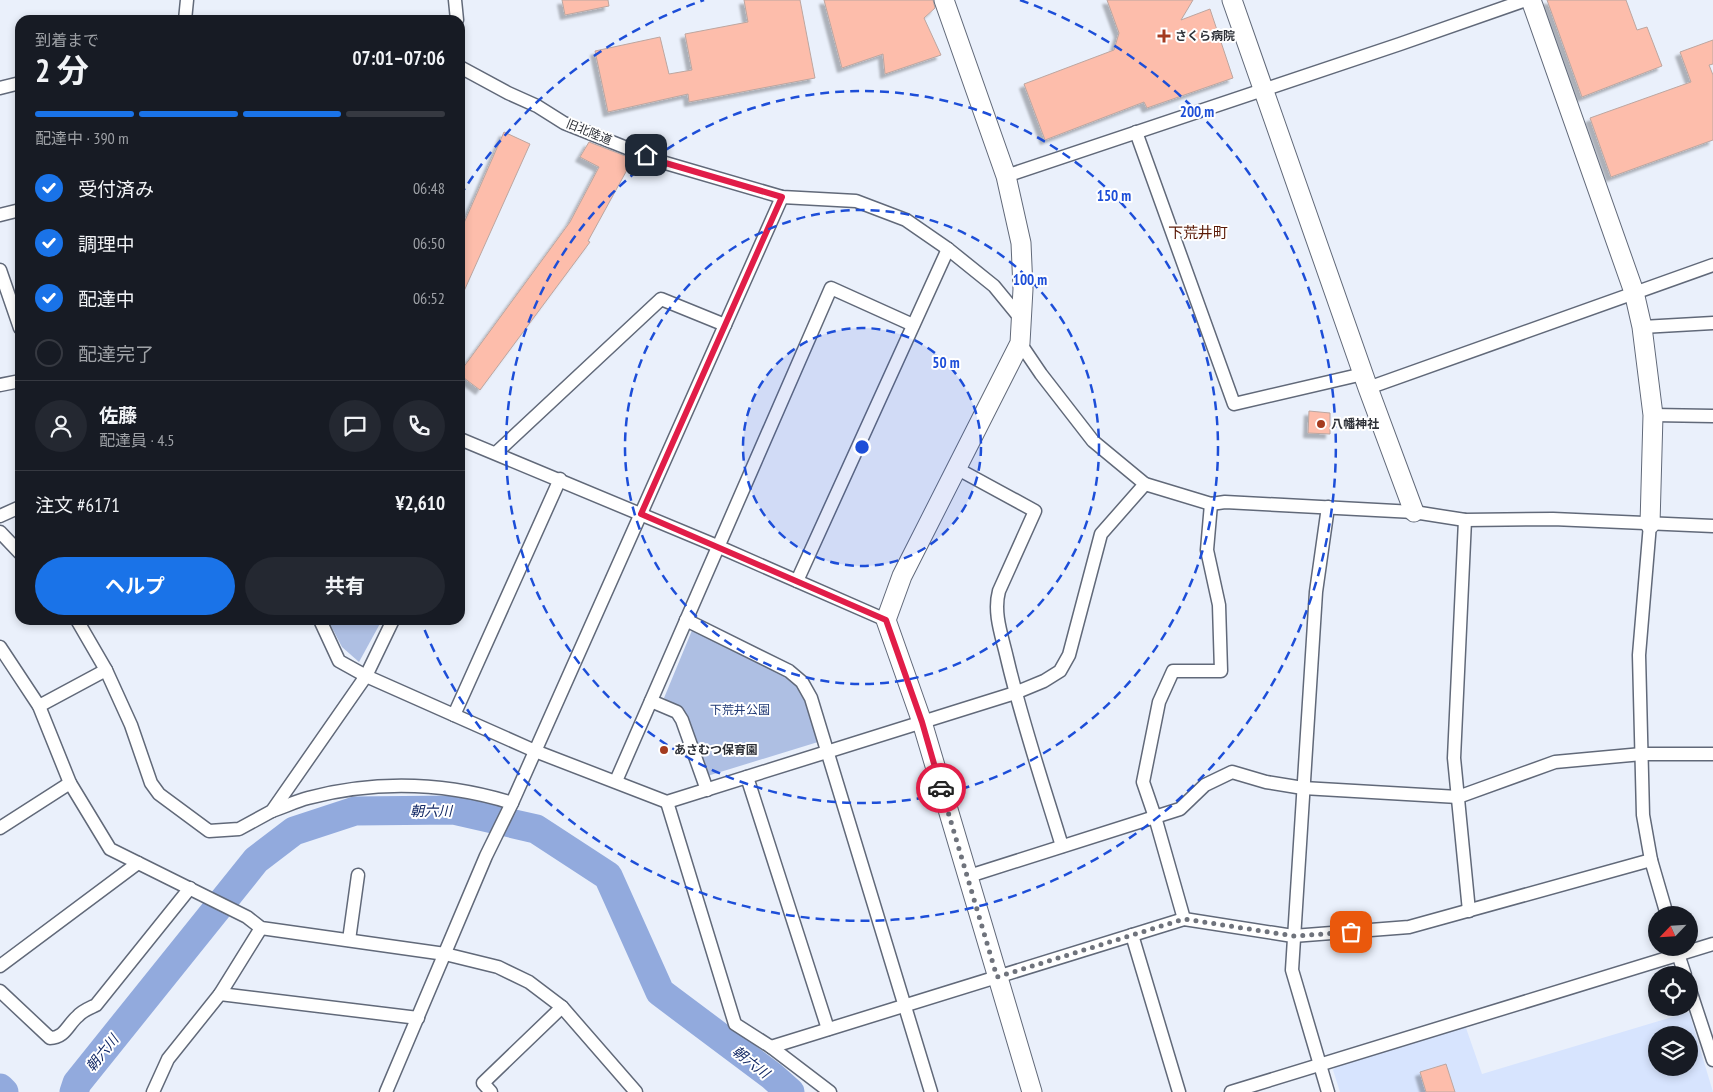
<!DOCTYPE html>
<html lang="ja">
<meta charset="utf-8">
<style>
:root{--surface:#171b24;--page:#242831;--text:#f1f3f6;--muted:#9ea1a6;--line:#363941;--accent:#1a73e8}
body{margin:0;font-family:"PT Sans Narrow","Noto Sans JP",sans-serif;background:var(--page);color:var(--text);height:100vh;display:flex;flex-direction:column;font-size:19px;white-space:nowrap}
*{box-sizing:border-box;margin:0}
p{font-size:16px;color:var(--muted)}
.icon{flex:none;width:28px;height:28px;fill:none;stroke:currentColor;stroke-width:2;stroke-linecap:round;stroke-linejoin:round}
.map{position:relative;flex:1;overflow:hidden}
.side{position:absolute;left:15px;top:15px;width:450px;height:610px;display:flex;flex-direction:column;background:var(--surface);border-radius:15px;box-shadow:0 2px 8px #0003}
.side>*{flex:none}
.needle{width:32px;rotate:245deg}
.buttons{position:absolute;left:1648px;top:906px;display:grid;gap:10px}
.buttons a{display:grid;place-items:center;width:50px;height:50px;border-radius:50%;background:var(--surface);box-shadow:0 2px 8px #0003;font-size:25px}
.pin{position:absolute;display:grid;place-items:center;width:42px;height:42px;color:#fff;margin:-21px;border-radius:10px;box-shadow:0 2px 8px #0006}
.courier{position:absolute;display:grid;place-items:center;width:50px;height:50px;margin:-25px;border:4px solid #e11d48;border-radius:50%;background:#fff;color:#222;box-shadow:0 1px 6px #0007}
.headline em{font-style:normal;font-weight:700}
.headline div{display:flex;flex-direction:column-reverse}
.headline{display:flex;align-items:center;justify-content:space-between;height:85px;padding:0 20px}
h1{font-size:32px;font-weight:700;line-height:38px}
.bar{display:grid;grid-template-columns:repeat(4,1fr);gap:8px 5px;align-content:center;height:60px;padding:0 20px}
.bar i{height:6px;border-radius:4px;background:var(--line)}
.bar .on{background:var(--accent)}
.bar p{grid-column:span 4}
.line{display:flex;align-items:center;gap:12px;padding:0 20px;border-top:1px solid var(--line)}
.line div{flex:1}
.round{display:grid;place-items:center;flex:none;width:52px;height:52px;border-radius:26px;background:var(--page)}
ol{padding:0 20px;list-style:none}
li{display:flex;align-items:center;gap:15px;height:55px}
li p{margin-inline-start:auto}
li .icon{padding:5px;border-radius:50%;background:var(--accent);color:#fff;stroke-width:4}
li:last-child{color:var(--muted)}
li i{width:28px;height:28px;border:2px solid var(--line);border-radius:50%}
.button{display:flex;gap:10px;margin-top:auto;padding:10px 20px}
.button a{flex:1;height:58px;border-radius:30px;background:var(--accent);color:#fff;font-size:20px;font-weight:700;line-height:58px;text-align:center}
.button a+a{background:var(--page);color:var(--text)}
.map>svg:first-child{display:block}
.built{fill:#d7e4fe;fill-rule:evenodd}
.green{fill:#aebfe3}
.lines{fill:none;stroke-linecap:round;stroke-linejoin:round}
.river{stroke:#92aadd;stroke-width:29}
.building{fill:#fdbdab;stroke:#bca6a0;filter:url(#shadow)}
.street-casing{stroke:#616979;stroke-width:15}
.secondary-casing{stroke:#616979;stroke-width:21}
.street{stroke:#fff;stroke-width:12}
.secondary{stroke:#fff;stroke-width:19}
.done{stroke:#6f737c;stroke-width:5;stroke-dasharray:0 9}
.route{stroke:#e11d48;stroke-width:6}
.ring{fill:none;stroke:#1d4ed8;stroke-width:2.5;stroke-dasharray:9 6}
.poi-dot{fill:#a43b1f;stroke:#fff;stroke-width:2}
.labels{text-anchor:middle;stroke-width:4;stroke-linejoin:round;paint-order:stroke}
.poi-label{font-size:12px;font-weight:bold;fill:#2d3037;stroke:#fff;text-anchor:start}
.street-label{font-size:12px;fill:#2d3037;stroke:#fff}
.park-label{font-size:12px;fill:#1f3874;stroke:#fff}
.water-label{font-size:14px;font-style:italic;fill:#142a66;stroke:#fff}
.quarter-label{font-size:15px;fill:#5a1906;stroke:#fff}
.centre{fill:#1d4ed8;stroke:#fff;stroke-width:2.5}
.ring-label{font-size:15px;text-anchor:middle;font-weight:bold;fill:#1d4ed8;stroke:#fff;stroke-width:4;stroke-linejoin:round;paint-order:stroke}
</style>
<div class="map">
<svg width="1713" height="1092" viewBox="0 0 1713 1092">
<defs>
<filter id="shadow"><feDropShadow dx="-4.5" dy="4.5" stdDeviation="1" flood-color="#0004"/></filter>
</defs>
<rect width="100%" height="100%" fill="#eaf0fb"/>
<!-- built -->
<path class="built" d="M1689,1012L1713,1092H1340L1333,1070L1338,1062L1465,1025L1482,1074ZM1656,1035H1689V1068H1656Z"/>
<!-- green -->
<g class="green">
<polygon points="328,620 382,620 359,662 342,647"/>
<polygon points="693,628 788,676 802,691 818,742 704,777 686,714 664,698"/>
</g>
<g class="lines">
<!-- river -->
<g class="river">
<polyline points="0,1088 4,1092"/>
<polyline points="74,1092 77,1083 256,860 294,831 355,811 454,810 536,829 608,876 660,992 772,1076 790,1092"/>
</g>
</g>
<!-- building -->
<g class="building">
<polygon points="562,0 608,0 609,6 565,15"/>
<polygon points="744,0 800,0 815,78 689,102 688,94 608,112 595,51 660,37 669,74 692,70 685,34 748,22"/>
<polygon points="824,0 933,0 935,8 924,18 941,55 885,74 883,54 842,68"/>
<polygon points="1107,0 1193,0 1181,20 1210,9 1233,78 1147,108 1144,102 1045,140 1024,84 1114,50 1119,33"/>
<polygon points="1547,0 1626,0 1637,30 1647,27 1662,66 1582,97"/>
<polygon points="1713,40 1713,64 1709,65 1713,75 1713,140 1611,177 1590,118 1691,82 1680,52"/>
<polygon points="504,132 530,144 460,300 460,232"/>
<polygon points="589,142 633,159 588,241 590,242 480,390 460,375 460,372 570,222 599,167 580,157"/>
<polygon points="1309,411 1330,413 1330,434 1308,433"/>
<polygon points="1446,1064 1455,1092 1426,1092 1420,1072"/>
</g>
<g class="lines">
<defs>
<g id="street">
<polyline points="455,0 457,20"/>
<polyline points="185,20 187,0"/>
<polyline points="460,67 508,93 537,106 564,123 662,162 782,197 856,201 906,220 948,249 994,286 1021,319"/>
<polyline points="0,88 20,83"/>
<polyline points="1136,132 1234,404 1363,374"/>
<polyline points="1006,176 1400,44 1526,0"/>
<polyline points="0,215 20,210"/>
<polyline points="0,270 20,328"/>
<polyline points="1642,327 1713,323"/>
<polyline points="1020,343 1041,374 1093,441 1145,484 1211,504 1225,502 1414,512 1465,520 1553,519 1713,526"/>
<polyline points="0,385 20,381"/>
<polyline points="1368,388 1713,265"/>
<polyline points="1653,415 1713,416"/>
<polyline points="460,439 717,546 886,620"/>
<polyline points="496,453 661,299 725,325"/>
<path d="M956,468L1035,511L999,591C993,613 1002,636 1007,658C1022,722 1043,784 1062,846"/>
<polyline points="1328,507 1316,592 1292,970 1328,1092"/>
<polyline points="0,516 20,507"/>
<polyline points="1465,520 1454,758 1469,911"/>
<polyline points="1650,524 1639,655 1643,815 1651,860 1667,915"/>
<polyline points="0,532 20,553"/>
<polyline points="797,581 948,249"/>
<polyline points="77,620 106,670 131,725 151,783 159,794 209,831 239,829 272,811 366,676 393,620"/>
<polyline points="320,620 339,661 366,676 535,751 667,802 1015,693 1044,681 1060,671 1069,655 1101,534 1145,484"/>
<polyline points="686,620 789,671 802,682 811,698 931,1092"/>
<polyline points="0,647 39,706 70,783 110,849 247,917 261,928 445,954 498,967 529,982 562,1007 636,1092"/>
<polyline points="651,701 677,712 682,720 707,790"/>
<polyline points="39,706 106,670"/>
<polyline points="454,715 560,479"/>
<polyline points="747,777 828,1029"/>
<polyline points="616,781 831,288 913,325"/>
<polyline points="667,802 735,1024 771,1047 830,1092"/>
<path d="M272,811C284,807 296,801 308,798C377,780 444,782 512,803"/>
<polyline points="0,828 70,783"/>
<polyline points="966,877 1180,809 1205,785 1232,772 1266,782 1303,788 1458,797 1555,762 1642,754 1713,754"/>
<polyline points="1184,919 1155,817 1143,782 1159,702 1173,671 1221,671 1219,605 1207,550 1211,504"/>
<polyline points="1132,935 1179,1092"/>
<polyline points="349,940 358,875"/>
<polyline points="1676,948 1685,975"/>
<polyline points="0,966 138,863"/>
<polyline points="1689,987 1713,1060"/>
<path d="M0,991L50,1038C65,1038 68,1024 78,1016C82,1011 90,1008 96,1005L190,888"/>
<polyline points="220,994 418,1018"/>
<polyline points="771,1047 1184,919 1293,936 1409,927 1651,860"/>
<polyline points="153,1092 168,1059 220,994 261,928"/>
<polyline points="386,1092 486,856 512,803 782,197"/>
<polyline points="491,1092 483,1083 562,1007"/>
<polyline points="1231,1092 1713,944"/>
</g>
<g id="secondary">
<polyline points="944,0 1006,176 1021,243 1023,289 1020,343 902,576 886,620 922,722 1032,1092"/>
<polyline points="1232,0 1368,388 1414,512"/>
<polyline points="1531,0 1634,292 1642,327 1653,415 1650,524"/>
</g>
</defs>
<!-- street casing -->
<use href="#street" class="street-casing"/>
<!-- secondary casing -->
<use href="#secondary" class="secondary-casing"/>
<!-- street -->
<use href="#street" class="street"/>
<!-- secondary -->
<use href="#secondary" class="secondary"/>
</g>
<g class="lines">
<!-- done -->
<polyline class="done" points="941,788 997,977 1184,919 1294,936 1351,932"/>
<!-- route -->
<polyline class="route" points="646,155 662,162 782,197 641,514 886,620 922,722 941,788"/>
</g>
<!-- distance rings -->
<circle cx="862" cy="447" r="119" fill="#1d4ed8" fill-opacity=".12"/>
<g class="ring">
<circle cx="862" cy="447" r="119"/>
<circle cx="862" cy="447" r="237"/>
<circle cx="862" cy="447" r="356"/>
<path d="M460 196A474 474 0 0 1 704 0M1020 0A474 474 0 1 1 421 621"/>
</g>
<!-- markers -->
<g class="poi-dot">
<path d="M1161.5 28.5h5v5h5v5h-5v5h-5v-5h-5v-5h5z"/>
<circle cx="1321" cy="424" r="5"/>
<circle cx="664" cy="750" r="5"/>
</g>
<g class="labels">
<!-- poi labels -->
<g class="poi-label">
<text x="1175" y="40">さくら病院</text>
<text x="1331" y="428">八幡神社</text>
<text x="674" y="754">あさむつ保育園</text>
</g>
<!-- street labels -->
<g class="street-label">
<text transform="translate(589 132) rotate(22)" y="4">旧北陸道</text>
</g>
<!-- park labels -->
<g class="park-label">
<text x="740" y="714">下荒井公園</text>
</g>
<!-- water labels -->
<g class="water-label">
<text x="431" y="816">朝六川</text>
<text transform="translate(102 1053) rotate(-51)" y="5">朝六川</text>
<text transform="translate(751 1062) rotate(38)" y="5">朝六川</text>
</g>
<!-- quarter labels -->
<g class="quarter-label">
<text x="1198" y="238">下荒井町</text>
</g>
</g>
<circle cx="862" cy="447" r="8" class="centre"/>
<g class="ring-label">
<text x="1197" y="117">200 m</text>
<text x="1114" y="201">150 m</text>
<text x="1030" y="285">100 m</text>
<text x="946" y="368">50 m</text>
</g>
</svg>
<div class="buttons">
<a><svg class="needle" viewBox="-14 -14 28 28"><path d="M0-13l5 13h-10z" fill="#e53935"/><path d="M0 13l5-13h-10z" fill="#9ea1a6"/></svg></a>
<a><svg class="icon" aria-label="locate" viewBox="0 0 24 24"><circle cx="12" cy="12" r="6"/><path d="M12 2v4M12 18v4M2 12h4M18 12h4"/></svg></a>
<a><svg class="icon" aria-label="layers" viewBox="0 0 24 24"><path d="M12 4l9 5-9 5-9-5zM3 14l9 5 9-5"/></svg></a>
</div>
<div class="pin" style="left:1351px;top:932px;background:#ea580c"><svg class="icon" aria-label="bag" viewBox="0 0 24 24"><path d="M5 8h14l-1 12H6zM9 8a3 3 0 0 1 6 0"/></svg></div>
<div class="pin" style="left:646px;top:155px;background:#1f2937"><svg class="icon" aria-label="home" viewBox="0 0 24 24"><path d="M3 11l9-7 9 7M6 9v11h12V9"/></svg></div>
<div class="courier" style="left:941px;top:788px"><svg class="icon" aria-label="car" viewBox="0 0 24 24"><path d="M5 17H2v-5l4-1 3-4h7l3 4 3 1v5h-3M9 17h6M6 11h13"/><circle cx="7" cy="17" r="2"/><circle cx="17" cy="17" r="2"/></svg></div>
<section class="side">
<div class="headline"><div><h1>2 分</h1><p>到着まで</p></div><em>07:01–07:06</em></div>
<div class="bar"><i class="on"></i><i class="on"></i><i class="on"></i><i></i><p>配達中 · 390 m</p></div>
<ol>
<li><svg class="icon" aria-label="check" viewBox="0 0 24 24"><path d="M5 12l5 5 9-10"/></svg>受付済み<p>06:48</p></li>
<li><svg class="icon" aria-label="check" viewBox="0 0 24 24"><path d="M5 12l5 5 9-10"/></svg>調理中<p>06:50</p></li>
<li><svg class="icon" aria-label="check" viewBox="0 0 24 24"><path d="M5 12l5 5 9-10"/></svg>配達中<p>06:52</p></li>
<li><i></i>配達完了</li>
</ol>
<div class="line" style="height:90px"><a class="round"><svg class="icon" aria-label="person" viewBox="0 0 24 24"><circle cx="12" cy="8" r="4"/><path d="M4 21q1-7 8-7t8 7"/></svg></a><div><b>佐藤</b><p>配達員 · 4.5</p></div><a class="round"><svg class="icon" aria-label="chat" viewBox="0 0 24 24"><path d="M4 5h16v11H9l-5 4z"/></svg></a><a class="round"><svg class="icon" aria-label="phone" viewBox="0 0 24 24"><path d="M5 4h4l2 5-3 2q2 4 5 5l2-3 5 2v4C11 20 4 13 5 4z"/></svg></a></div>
<div class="line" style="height:65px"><div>注文 #6171</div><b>¥2,610</b></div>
<div class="button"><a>ヘルプ</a><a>共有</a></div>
</section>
</div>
